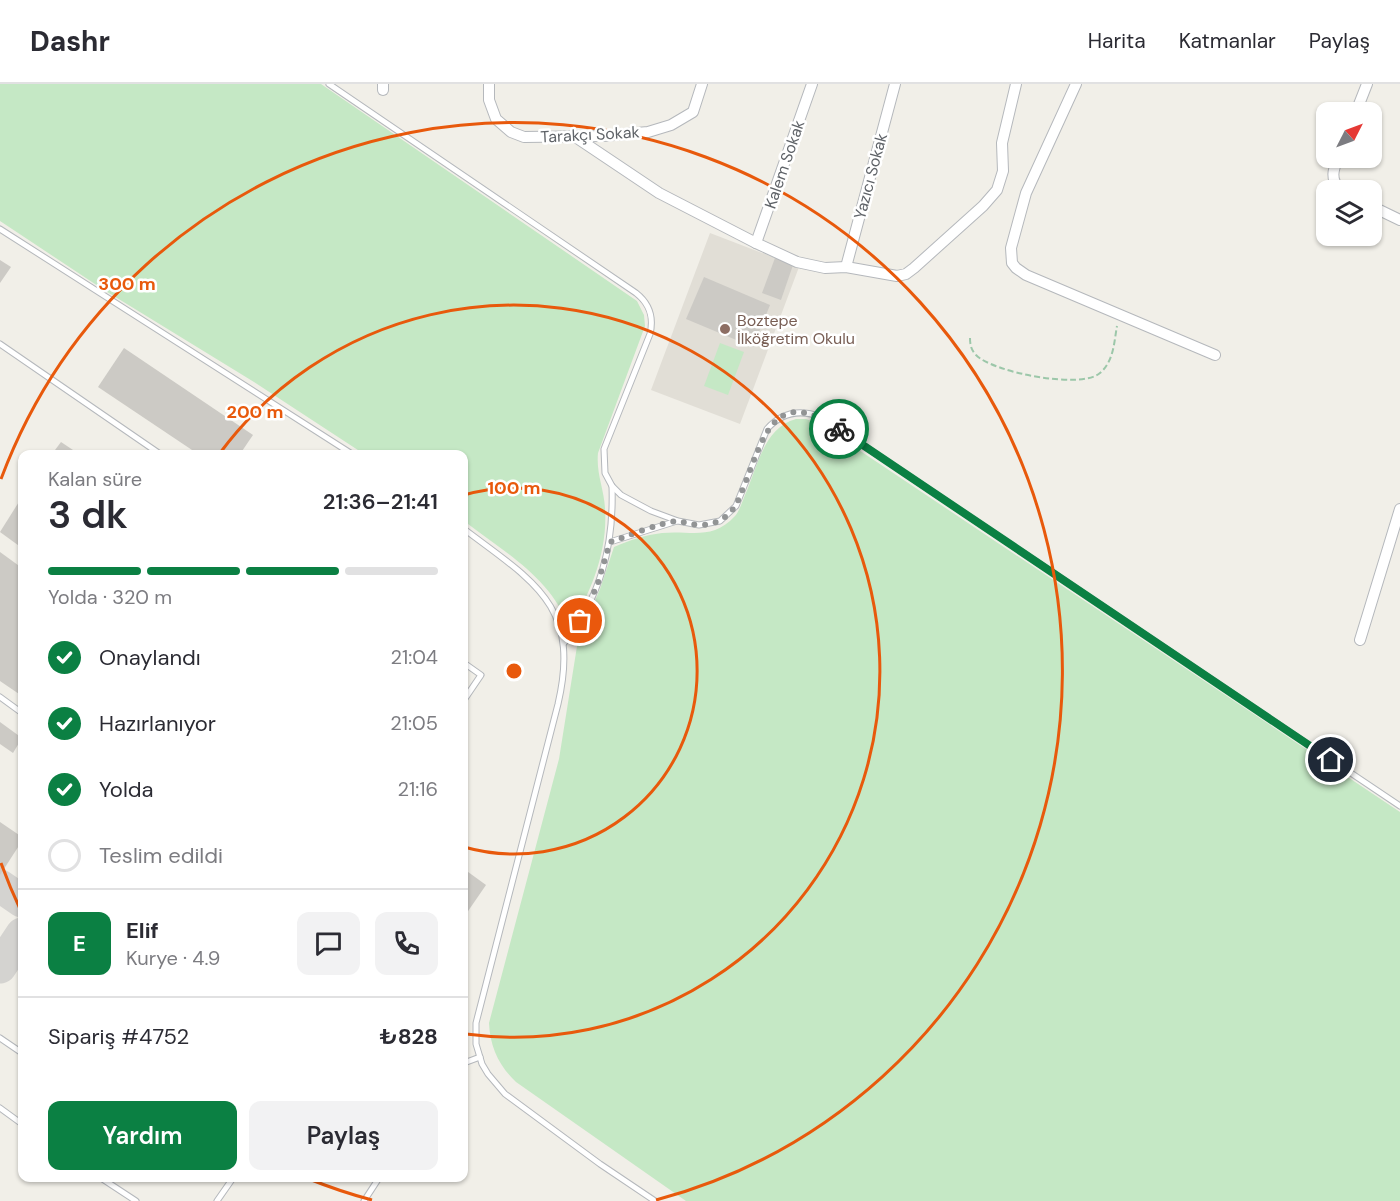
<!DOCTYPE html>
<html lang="tr">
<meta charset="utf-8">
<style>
:root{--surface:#fff;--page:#f2f2f3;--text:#2b2b33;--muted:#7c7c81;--line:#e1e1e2;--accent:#0b8043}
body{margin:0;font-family:"DM Sans",sans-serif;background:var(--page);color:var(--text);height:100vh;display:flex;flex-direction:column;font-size:22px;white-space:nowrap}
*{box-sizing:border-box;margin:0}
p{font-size:20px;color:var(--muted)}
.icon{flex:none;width:33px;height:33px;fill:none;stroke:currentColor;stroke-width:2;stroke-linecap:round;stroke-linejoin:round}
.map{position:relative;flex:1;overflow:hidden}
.sheet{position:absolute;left:18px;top:366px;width:450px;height:732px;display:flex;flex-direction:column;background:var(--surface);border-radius:12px;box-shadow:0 2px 4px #0004}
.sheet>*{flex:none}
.needle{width:39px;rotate:48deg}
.fabs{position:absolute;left:1316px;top:18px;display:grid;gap:12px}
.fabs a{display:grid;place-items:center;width:66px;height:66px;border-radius:12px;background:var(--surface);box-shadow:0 2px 4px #0004;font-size:30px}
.pin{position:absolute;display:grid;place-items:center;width:51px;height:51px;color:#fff;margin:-26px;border:3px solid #fff;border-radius:50%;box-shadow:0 2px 6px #0007}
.courier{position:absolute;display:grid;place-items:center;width:60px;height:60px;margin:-30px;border:4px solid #0b8043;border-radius:50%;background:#fff;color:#222;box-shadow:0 2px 8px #0007}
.summary em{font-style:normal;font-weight:600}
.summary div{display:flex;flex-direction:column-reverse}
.summary{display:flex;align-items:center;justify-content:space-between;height:102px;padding:0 30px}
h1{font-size:39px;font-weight:600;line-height:45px}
.bar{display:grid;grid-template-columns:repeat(4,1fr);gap:9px 6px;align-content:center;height:72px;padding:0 30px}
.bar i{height:8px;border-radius:4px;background:var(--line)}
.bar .active{background:var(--accent)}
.bar p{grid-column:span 4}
.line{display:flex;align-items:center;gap:15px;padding:0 30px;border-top:2px solid var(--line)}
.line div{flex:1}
.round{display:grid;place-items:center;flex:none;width:63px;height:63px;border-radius:12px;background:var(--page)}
ol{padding:0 30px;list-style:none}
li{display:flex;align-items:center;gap:18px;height:66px}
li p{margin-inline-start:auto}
li .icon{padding:6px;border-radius:50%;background:var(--accent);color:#fff;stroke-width:4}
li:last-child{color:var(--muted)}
li i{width:33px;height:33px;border:3px solid var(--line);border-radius:50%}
.button{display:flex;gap:12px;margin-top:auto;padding:12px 30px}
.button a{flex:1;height:69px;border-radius:12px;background:var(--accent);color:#fff;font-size:24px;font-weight:600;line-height:69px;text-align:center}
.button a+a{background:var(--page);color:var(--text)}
header{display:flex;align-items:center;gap:36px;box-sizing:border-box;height:84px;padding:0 30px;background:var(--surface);border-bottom:2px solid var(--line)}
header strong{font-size:28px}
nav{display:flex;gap:33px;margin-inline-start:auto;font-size:21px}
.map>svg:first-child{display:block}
.education{fill:#e1ded6}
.green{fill:#c5e8c5}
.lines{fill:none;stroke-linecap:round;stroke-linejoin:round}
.taxiway{stroke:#d4d3d0;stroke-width:33}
.building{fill:#cccac5}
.service-casing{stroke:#b5b8bc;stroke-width:7}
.minor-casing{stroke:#b5b8bc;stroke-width:12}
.path{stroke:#9cc7a9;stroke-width:2;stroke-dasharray:6 3;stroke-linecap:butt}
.service{stroke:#fff;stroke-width:5}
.minor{stroke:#fff;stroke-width:10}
.done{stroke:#929495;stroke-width:6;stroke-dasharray:0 10.8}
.route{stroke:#0b8043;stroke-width:8}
.ring{fill:none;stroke:#e8590c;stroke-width:3}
.education-dot{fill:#8d6e63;stroke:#fff;stroke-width:2}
.labels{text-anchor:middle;stroke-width:5;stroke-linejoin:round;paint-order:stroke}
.street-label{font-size:16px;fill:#5f6368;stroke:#fff}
.education-label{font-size:16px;fill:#785e54;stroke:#fff;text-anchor:start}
.centre{fill:#e8590c;stroke:#fff;stroke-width:3}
.ring-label{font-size:18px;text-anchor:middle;font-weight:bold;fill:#e8590c;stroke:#fff;stroke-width:5;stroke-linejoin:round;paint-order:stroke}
</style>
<header>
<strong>Dashr</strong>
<nav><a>Harita</a><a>Katmanlar</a><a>Paylaş</a></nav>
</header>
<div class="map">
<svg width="1400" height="1117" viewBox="0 0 1400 1117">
<rect width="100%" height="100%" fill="#f1efe8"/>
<!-- education -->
<polygon class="education" points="710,149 799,183 740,340 651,306"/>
<!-- green -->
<g class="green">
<path d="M0,0H321L637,217L644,231L645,242L598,369C596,389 604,405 605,424C608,467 591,509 569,544C552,494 504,468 464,437V370H364L254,298L104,206L0,137Z"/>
<polygon points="720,259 744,268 728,311 704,302"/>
<path d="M796,335H806L820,340L1400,728V1117H686L516,998C499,982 490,963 489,939L559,675L578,556L600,505L614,463C630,456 645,451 662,449C691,446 712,457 735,432C740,426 742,418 745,411C757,384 764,343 796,335Z"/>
</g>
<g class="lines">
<!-- taxiway -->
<g class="taxiway">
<polyline points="0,802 22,817"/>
<polyline points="0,883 22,850"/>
</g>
</g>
<!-- building -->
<g class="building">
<polygon points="775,174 793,181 781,216 762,209"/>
<polygon points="0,176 11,183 0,199"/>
<polygon points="704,193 770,221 753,263 686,235"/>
<polygon points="124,264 253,351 240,370 198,370 98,303"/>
<polygon points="61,358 79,370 52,370"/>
<polygon points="22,413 22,464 0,448"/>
<polygon points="0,468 22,484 22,612 0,597"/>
<polygon points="0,638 22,654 13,669 0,660"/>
<polygon points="0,738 22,753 22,757 0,791"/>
<polygon points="464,785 486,801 464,833"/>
</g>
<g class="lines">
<defs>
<g id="service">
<path d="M329,0L636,209C650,220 654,233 650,250L604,365L605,389L612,402L621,411L651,427L678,437L699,441L720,437L736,422L767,345C782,328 800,325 821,333L1400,722"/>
<polyline points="0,145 352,370"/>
<polyline points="0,260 160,370"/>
<path d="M464,445C534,498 581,521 558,620L476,939V960L482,980L488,990L505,1010L600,1080L655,1117"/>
<polyline points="610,458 677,437"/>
<path d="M564,559C601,512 614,462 612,402"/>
<polyline points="464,579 481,591 464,616"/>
<polyline points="0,613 22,629"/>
<polyline points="0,954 22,969"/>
<polyline points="464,979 480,973"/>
<polyline points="0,1024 22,1040"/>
<polyline points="101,1094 136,1117"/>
<polyline points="217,1117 233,1094"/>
<polyline points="364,1117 379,1094"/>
</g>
<g id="minor">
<polyline points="489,0 489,16 496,35 511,48 524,53 603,52 648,48 671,41 693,28 702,0"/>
<polyline points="1076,0 1026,109 1011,164 1012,179 1016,184 1026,191 1215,271"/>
<polyline points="383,6 383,0"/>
<polyline points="1356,28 1367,0"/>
<polyline points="574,52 659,109 756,159 797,178 825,184 846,183 897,192 906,190 914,184 983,122 997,106 1003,87 1002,59 1016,0"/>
<path d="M1338,74C1333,86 1330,95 1340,106"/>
<polyline points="1371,122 1400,136"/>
<polyline points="756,159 812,0"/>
<polyline points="846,183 895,0"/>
<polyline points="1360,556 1400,425"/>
</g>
</defs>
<!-- service casing -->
<use href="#service" class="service-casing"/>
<!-- minor casing -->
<use href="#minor" class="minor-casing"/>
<!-- path -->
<path class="path" d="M970,254C970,260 971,266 976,271C992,288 1081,306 1100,289C1114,277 1114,258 1117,242"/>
<!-- service -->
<use href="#service" class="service"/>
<!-- minor -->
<use href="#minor" class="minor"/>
</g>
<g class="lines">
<!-- done -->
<path class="done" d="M580,537L597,502L610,458C628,452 659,439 677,437C681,437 686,439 690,440C702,442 715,441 725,433C736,425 739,414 744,402C764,351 775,301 839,345"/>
<!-- route -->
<polyline class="route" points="839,345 1331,676"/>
</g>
<!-- distance rings -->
<g class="ring">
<path d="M464 411A183 183 0 1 1 464 763"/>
<path d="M220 369A366 366 0 1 1 466 950"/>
<path d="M372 1116A548 548 0 0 1 309 1095M21 827A548 548 0 0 1 1 779M1 395A548 548 0 1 1 656 1116"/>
</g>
<!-- markers -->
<circle class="education-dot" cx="725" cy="245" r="6"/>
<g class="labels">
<!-- street labels -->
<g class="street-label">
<text transform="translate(590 50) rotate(-3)" y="6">Tarakçı Sokak</text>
<text transform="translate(784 80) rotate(-71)" y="6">Kalem Sokak</text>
<text transform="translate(870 92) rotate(-75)" y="6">Yazıcı Sokak</text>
</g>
<!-- education labels -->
<g class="education-label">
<text x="737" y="242">Boztepe<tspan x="737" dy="18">İlköğretim Okulu</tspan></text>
</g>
</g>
<circle cx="514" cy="587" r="9" class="centre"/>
<g class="ring-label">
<text x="127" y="206">300 m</text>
<text x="255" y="334">200 m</text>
<text x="514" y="410">100 m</text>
</g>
</svg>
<div class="fabs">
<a><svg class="needle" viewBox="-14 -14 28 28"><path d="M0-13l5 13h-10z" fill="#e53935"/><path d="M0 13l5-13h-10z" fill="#7c7c81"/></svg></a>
<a><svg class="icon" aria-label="layers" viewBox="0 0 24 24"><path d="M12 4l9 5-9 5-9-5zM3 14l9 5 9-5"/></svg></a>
</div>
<div class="pin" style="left:580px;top:537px;background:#ea580c"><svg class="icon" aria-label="bag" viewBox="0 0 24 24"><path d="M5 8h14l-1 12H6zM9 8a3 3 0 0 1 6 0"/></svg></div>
<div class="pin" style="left:1331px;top:676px;background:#1f2937"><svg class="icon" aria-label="home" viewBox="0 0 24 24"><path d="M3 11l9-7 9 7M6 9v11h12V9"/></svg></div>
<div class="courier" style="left:839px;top:345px"><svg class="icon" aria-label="bike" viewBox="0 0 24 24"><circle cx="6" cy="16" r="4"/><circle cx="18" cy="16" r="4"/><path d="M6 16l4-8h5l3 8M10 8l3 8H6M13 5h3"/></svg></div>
<section class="sheet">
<div class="summary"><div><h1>3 dk</h1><p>Kalan süre</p></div><em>21:36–21:41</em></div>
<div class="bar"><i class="active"></i><i class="active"></i><i class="active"></i><i></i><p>Yolda · 320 m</p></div>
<ol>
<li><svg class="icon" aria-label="check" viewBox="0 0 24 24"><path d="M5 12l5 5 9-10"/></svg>Onaylandı<p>21:04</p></li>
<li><svg class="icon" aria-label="check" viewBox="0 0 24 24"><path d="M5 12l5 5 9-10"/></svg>Hazırlanıyor<p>21:05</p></li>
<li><svg class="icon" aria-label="check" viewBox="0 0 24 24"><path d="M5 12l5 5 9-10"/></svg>Yolda<p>21:16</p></li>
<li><i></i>Teslim edildi</li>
</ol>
<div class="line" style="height:108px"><b class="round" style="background:var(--accent);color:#fff">E</b><div><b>Elif</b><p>Kurye · 4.9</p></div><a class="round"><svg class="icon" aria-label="chat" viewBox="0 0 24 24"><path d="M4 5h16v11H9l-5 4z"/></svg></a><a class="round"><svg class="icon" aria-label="phone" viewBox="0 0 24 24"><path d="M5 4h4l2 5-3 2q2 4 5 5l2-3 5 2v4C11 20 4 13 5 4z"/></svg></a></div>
<div class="line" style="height:78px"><div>Sipariş #4752</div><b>₺828</b></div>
<div class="button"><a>Yardım</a><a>Paylaş</a></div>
</section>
</div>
